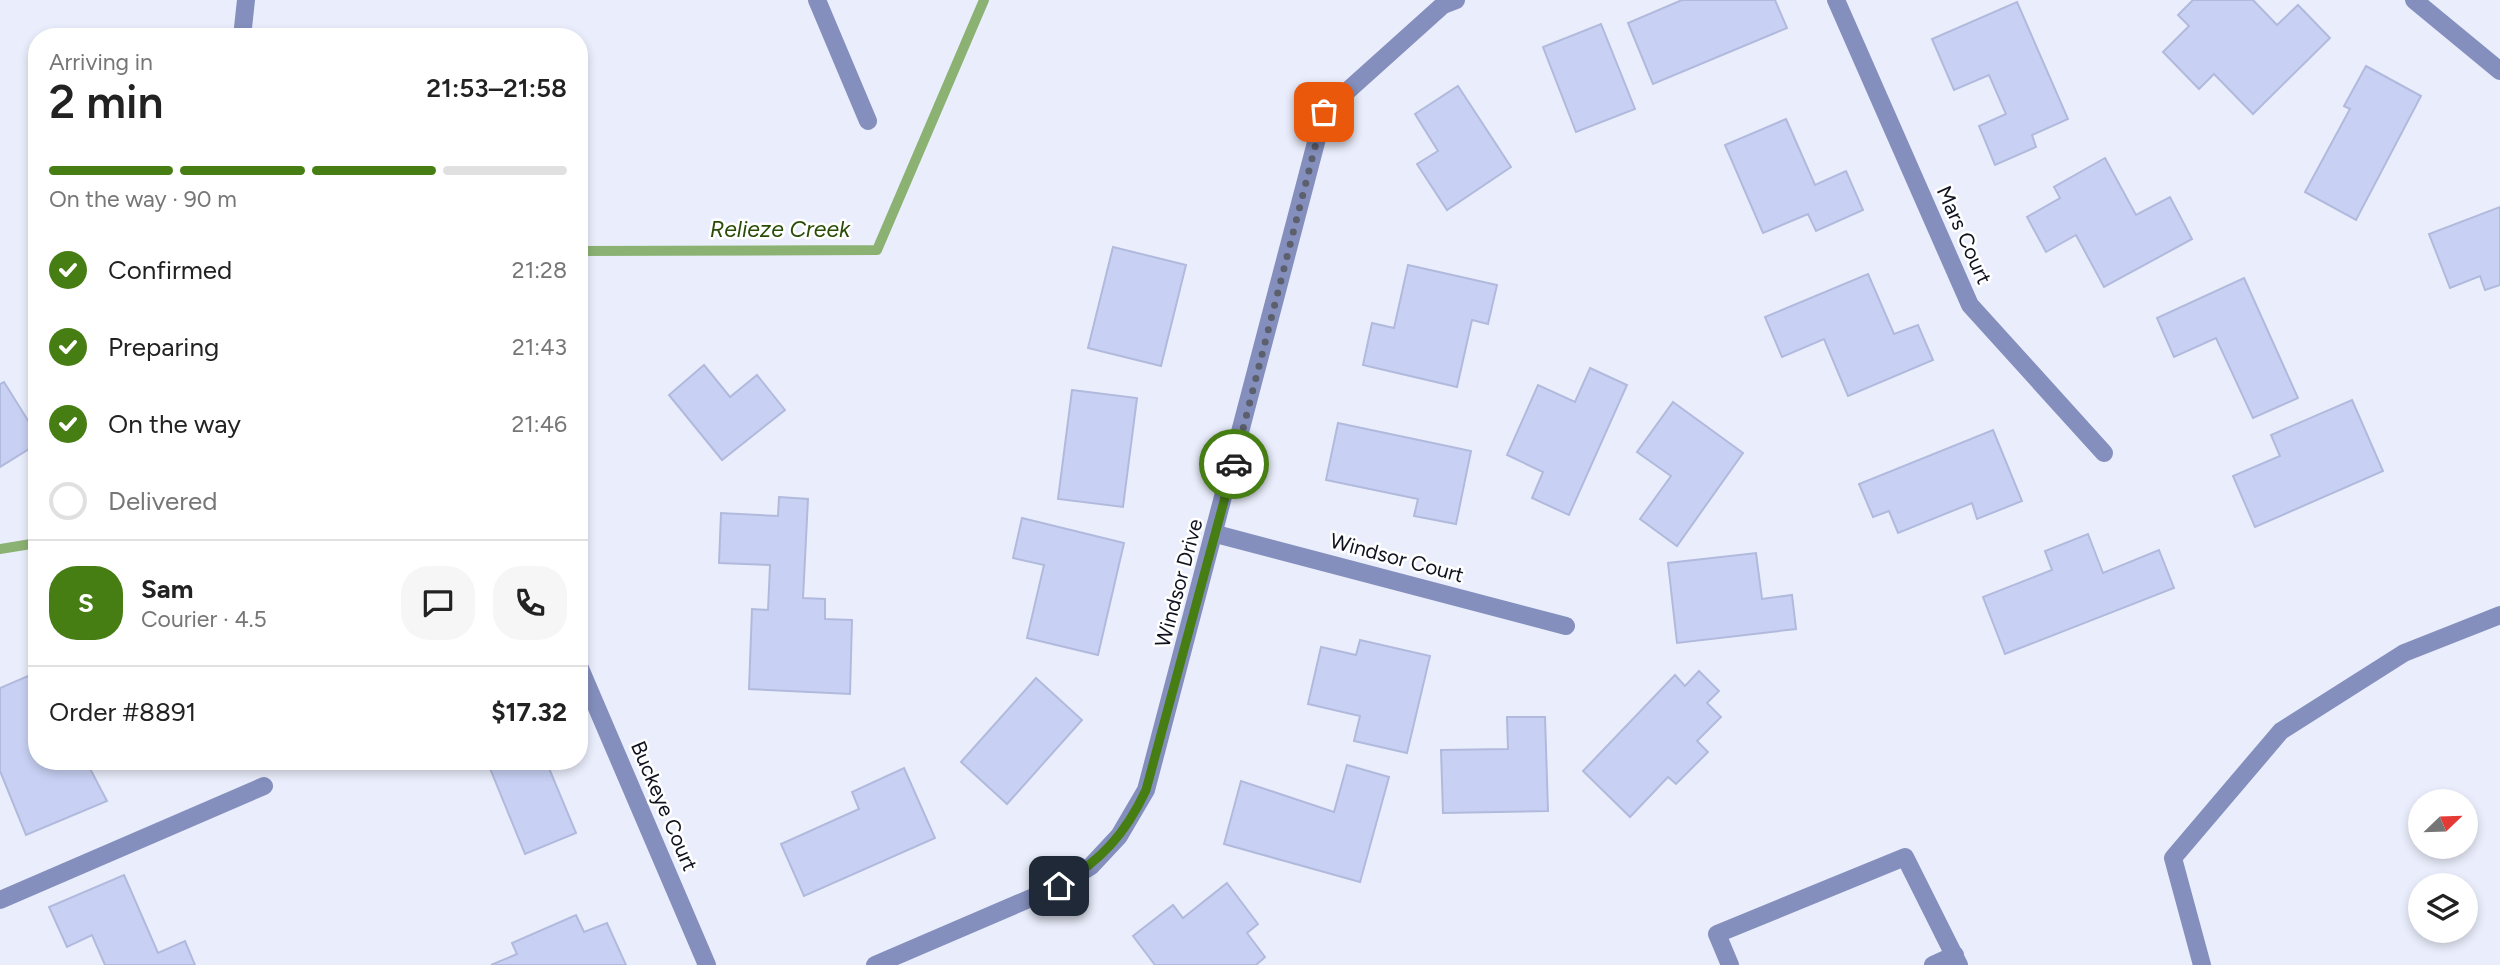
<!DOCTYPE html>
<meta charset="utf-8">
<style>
:root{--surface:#fff;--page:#f6f6f6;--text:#222;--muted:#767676;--line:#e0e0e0;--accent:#477e14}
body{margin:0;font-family:Figtree,sans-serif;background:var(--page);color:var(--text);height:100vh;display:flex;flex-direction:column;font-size:26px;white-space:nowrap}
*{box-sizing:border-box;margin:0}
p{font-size:23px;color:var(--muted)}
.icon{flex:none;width:38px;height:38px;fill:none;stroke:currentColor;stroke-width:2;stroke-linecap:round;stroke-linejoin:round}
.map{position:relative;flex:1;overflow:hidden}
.panel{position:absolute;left:28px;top:28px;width:560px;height:742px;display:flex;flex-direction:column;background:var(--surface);border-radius:28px;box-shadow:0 4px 10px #0003}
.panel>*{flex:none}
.needle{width:46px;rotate:67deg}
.tools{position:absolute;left:2408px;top:789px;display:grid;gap:14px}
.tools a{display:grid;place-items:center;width:70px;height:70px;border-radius:50%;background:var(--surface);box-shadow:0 4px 10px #0003;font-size:35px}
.pin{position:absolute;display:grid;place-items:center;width:60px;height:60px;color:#fff;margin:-30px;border-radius:14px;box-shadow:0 4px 10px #0006}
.courier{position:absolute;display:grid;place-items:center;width:70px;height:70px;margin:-35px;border:5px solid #477e14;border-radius:50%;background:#fff;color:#222;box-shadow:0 2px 9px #0007}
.overview em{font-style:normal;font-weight:600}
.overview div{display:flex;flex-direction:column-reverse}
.overview{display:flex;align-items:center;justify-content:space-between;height:119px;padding:0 21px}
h1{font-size:46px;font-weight:600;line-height:52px}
.bar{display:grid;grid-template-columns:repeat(4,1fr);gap:10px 7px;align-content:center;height:84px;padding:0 21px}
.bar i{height:9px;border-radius:5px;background:var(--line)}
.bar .active{background:var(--accent)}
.bar p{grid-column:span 4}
.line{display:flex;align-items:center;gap:18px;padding:0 21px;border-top:2px solid var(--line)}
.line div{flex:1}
.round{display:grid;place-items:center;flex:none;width:74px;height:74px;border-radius:28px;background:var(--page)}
ol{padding:0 21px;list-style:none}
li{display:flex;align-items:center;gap:21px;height:77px}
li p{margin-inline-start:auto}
li .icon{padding:7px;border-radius:50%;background:var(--accent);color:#fff;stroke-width:4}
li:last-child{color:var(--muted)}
li i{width:38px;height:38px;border:4px solid var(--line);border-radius:50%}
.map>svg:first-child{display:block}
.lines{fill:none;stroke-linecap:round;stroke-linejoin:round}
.stream{stroke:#8bb273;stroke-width:10}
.building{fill:#c8d1f4;stroke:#b1badc;stroke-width:2}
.lane{stroke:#848fbd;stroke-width:18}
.street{stroke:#848fbd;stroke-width:18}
.done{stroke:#5c606c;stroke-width:7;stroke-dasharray:0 12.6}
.route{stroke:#477e14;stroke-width:9}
.labels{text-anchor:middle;stroke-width:5;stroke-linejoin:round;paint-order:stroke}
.street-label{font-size:21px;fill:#10131f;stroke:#fff}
.water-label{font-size:23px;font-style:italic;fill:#294d09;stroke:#fff}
</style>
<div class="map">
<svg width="2500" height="965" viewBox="0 0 2500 965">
<rect width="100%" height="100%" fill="#eaeefc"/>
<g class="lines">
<!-- stream -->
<g class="stream">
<polyline points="579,251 877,250 984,0"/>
<polyline points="0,549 37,543"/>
</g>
</g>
<!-- building -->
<g class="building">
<polygon points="1682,0 1775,0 1787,28 1653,84 1628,23"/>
<polygon points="2193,0 2253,0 2277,25 2298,5 2330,38 2253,114 2214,74 2199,89 2163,52 2189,26 2178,15"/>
<polygon points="2017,2 2068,119 2032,135 2036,147 1995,165 1979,126 2006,114 1989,75 1954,90 1932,39"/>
<polygon points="1601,24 1635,109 1576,132 1543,47"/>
<polygon points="2366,66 2421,96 2356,220 2305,192 2350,109 2344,106"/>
<polygon points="1458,86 1511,167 1447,210 1417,164 1438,151 1415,114"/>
<polygon points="1786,119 1815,185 1846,171 1863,210 1816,231 1808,214 1763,233 1725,145"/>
<polygon points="2105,158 2136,215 2170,197 2192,239 2104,287 2076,235 2046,252 2027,217 2060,198 2054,187"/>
<polygon points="2500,207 2500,285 2485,290 2480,276 2450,288 2429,234"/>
<polygon points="1113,247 1186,265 1161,366 1088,348"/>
<polygon points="1408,265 1497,285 1488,324 1472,320 1457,387 1363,365 1372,323 1394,328"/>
<polygon points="1868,274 1894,334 1918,325 1933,360 1848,396 1824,339 1782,357 1765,317"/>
<polygon points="2244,278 2298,398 2253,418 2216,338 2174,357 2157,318"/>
<polygon points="704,365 730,397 757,375 785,410 722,460 669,395"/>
<polygon points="1590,368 1627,385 1569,515 1532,498 1543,472 1507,455 1538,385 1575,402"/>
<polygon points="4,382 37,435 37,444 0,467 0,384"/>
<polygon points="1072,390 1137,398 1123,507 1058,499"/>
<polygon points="2352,400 2383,471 2255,527 2233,476 2280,456 2271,435"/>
<polygon points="1673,402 1743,453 1677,546 1640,519 1671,476 1637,452"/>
<polygon points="1338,423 1471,451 1456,524 1414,516 1418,499 1326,480"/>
<polygon points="1993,430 2022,501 1977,519 1972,503 1898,533 1889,511 1873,517 1859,484"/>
<polygon points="779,497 808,499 803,598 825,599 825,619 852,620 850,694 749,689 752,609 768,610 770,565 719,563 721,513 778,516"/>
<polygon points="1022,518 1124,543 1098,655 1027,638 1044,565 1013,558"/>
<polygon points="2088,534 2103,573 2159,550 2174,588 2005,654 1983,597 2052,570 2045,551"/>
<polygon points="1756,553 1762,599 1792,595 1796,629 1677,643 1668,563"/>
<polygon points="1360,640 1430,656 1407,753 1354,741 1360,716 1308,704 1321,647 1356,655"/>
<polygon points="1699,671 1719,691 1707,703 1721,717 1697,741 1708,752 1676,784 1668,777 1630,817 1583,771 1675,675 1685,686"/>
<polygon points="28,676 37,696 37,761 86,761 107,801 26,835 0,771 0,688"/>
<polygon points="1036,678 1082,720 1007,804 961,762"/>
<polygon points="1507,717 1545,717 1548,811 1443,813 1441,750 1508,749"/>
<polygon points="487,761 546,761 576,833 525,854"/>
<polygon points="1347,765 1389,777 1360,882 1224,844 1241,781 1334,812"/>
<polygon points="904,768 935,838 804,896 781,844 859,809 852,792"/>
<polygon points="124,875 158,953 185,941 195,965 105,965 92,935 67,947 49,907"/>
<polygon points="1227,883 1258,924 1247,933 1265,957 1256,965 1155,965 1133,936 1173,905 1183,918"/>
<polygon points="576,915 584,932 607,923 626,965 491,965 517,954 512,943"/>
</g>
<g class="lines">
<!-- lane -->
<g class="lane">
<polyline points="817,0 868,121"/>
<polyline points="0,900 264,786"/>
<polyline points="1730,965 1717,934 1905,857 1959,965"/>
<polyline points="1933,965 1955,955"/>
<polyline points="2202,965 2173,858 2281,731 2404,653 2500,615"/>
</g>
<!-- street -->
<g class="street">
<polyline points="1836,0 1970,305 2104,453"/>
<polyline points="2414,0 2500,71"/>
<polyline points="242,37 246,0"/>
<polyline points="1216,534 1566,626"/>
<polyline points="579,666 707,965"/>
<polyline points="875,965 1059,886 1091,866 1119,836 1146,790 1324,112 1443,5 1456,0"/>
</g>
</g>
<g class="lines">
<!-- done -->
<polyline class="done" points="1234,464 1324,112"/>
<!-- route -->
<path class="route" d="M1059,886C1101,860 1125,835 1146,790L1234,464"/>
</g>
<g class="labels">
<!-- street labels -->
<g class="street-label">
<text transform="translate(1964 235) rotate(66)" y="7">Mars Court</text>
<text transform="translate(1397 558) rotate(15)" y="7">Windsor Court</text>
<text transform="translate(1179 583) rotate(-75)" y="7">Windsor Drive</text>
<text transform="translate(664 806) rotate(67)" y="7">Buckeye Court</text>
</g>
<!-- water labels -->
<g class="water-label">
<text x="780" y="237">Relieze Creek</text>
</g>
</g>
</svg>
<div class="tools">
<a><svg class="needle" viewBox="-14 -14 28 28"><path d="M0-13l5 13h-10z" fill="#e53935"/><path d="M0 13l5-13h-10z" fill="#767676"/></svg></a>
<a><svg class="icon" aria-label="layers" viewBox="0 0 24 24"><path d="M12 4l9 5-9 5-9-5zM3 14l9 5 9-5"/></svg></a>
</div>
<div class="pin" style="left:1324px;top:112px;background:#ea580c"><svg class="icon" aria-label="bag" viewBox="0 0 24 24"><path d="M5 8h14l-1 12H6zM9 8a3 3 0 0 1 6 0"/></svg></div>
<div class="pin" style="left:1059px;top:886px;background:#1f2937"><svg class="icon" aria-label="home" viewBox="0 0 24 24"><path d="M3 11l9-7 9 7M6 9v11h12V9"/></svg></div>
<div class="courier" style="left:1234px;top:464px"><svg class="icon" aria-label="car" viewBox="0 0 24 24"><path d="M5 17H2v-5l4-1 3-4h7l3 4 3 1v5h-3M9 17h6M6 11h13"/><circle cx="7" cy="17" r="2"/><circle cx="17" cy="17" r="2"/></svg></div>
<section class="panel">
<div class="overview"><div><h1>2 min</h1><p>Arriving in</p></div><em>21:53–21:58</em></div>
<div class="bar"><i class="active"></i><i class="active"></i><i class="active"></i><i></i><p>On the way · 90 m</p></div>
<ol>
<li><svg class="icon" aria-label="check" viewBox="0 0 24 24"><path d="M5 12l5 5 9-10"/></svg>Confirmed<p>21:28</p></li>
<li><svg class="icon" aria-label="check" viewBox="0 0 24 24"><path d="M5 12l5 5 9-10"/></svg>Preparing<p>21:43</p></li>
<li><svg class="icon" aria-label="check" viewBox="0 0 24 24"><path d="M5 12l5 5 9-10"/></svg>On the way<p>21:46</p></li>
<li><i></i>Delivered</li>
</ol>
<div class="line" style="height:126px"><b class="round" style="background:var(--accent);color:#fff">S</b><div><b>Sam</b><p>Courier · 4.5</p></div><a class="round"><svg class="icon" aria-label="chat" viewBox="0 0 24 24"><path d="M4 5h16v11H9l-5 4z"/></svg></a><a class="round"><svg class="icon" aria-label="phone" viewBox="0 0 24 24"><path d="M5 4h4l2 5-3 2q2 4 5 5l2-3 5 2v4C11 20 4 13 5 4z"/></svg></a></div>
<div class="line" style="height:91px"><div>Order #8891</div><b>$17.32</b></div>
</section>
</div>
